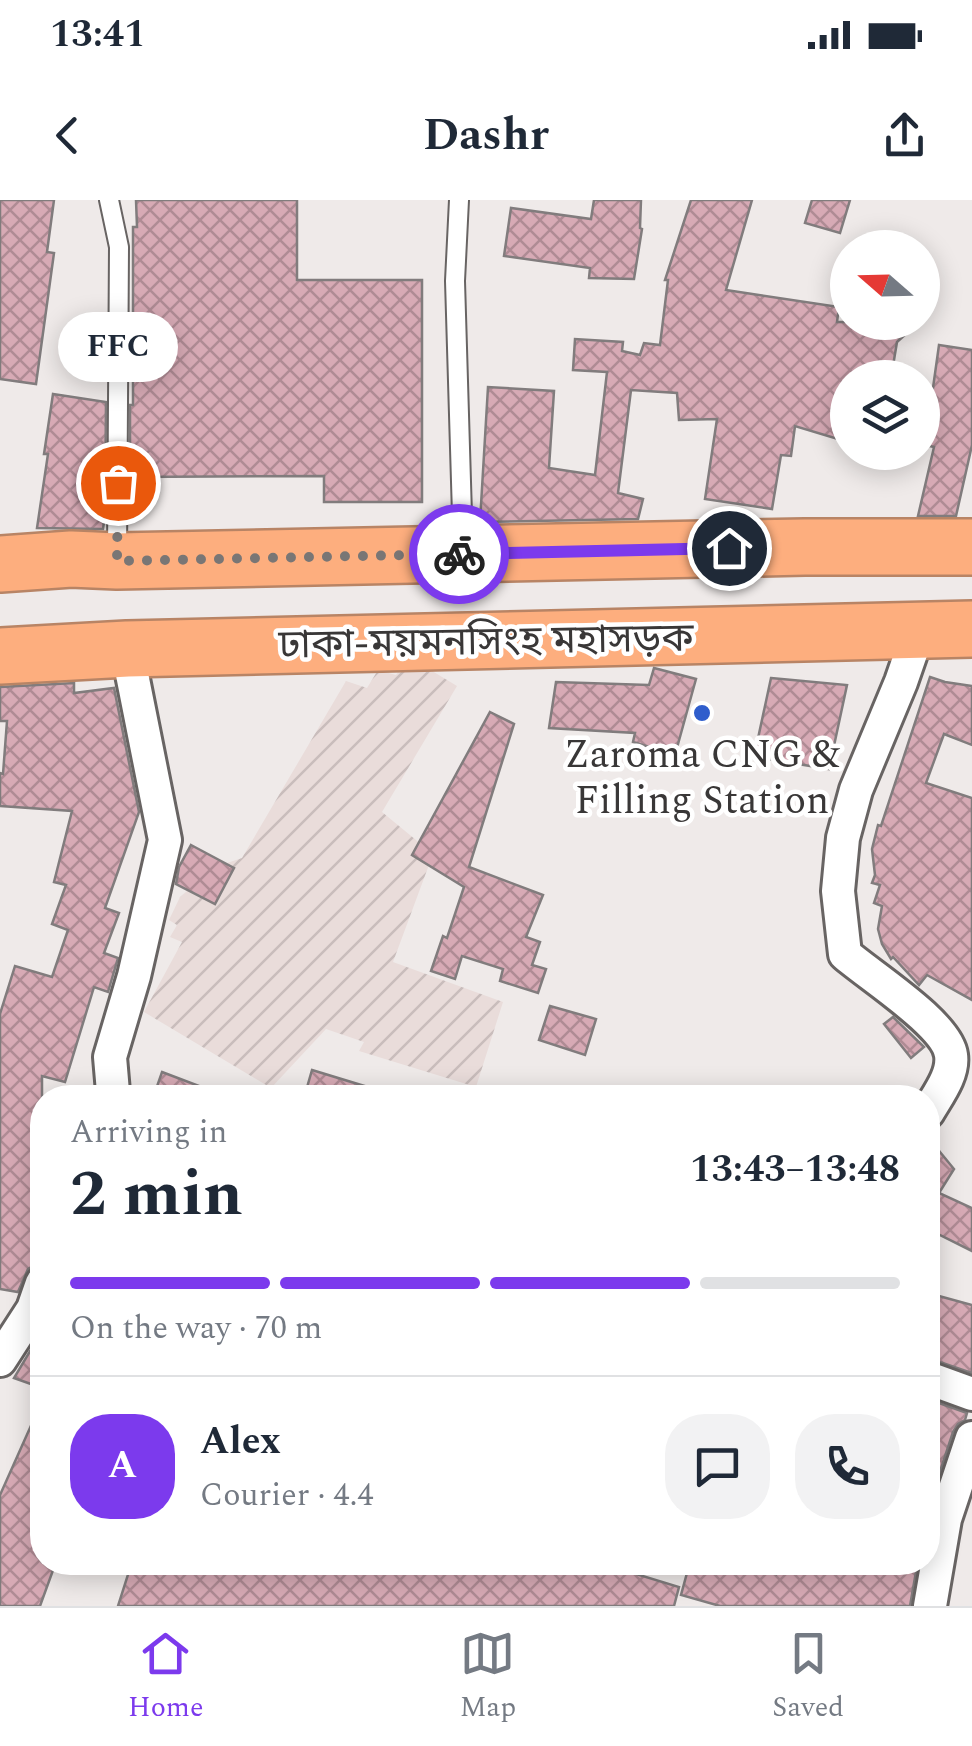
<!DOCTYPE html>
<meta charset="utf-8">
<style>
:root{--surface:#fff;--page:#f2f2f3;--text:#1f2937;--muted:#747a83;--line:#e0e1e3;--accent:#7c3aed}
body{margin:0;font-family:Spectral,"Noto Sans Bengali",serif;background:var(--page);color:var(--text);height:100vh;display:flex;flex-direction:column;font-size:38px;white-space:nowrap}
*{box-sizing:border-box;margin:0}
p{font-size:32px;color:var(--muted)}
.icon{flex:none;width:55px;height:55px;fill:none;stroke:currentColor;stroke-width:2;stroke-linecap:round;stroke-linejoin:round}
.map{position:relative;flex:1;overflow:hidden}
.side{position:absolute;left:30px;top:885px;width:910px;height:490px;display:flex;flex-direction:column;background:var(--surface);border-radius:40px;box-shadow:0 5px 25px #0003}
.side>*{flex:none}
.needle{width:65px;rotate:290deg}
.buttons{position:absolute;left:830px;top:30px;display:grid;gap:20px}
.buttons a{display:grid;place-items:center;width:110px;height:110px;border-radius:50%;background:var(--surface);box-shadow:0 5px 25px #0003;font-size:50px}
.pin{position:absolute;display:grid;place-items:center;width:85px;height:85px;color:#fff;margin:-42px;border:5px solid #fff;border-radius:50%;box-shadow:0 2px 10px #0007}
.courier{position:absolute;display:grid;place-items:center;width:100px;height:100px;margin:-50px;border:8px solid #7c3aed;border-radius:50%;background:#fff;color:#222;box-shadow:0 2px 12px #0007}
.bubble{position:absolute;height:70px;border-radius:35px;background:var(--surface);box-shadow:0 5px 25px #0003;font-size:32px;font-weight:700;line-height:70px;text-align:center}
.head em{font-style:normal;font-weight:700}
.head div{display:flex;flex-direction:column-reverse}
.head{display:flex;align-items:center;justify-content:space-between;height:170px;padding:0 40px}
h1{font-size:65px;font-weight:700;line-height:75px}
.bar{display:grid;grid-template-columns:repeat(4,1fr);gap:15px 10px;align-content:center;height:120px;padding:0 40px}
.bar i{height:12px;border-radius:8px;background:var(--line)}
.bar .selected{background:var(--accent)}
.bar p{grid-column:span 4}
.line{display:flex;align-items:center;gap:25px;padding:0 40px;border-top:2px solid var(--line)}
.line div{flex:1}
.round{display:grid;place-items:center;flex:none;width:105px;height:105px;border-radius:40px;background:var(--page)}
.status{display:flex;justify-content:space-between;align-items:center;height:70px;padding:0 50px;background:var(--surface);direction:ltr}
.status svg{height:28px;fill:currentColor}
header{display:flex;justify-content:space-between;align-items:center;height:130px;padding:0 40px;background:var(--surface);font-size:45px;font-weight:700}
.menu{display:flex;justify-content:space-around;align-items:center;height:140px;border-top:2px solid var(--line);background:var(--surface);font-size:28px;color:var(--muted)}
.menu a{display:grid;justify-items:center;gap:5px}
.menu .selected{color:var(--accent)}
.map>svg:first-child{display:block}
.industrial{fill:url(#industrial-furrows)}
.building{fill:url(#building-cross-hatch);stroke:#817c7d;stroke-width:2.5}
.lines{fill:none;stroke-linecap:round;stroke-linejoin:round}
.lane-casing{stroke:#686463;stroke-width:22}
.street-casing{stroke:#686463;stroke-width:38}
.highway-casing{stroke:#b88465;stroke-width:60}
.lane{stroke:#fff;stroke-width:18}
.street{stroke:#fff;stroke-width:32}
.highway{stroke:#fdae7e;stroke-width:55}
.done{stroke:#797675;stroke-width:10;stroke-dasharray:0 18}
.route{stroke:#7c3aed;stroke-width:12}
.poi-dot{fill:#2f5dcc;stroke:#fff;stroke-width:4}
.labels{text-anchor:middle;stroke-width:9;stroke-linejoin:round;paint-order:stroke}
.street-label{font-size:40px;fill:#393737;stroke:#fff}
.poi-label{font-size:40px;fill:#393737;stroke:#fff}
</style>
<div class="status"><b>13:41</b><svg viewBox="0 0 49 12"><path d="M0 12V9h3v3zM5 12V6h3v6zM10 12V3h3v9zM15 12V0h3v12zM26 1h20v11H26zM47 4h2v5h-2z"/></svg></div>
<header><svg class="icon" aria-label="back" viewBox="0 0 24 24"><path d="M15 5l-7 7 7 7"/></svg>Dashr<svg class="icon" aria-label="share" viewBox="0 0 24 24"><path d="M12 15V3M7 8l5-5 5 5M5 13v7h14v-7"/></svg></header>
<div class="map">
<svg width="972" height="1406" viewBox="0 0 972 1406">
<defs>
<pattern id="industrial-furrows" width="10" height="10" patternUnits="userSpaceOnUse" patternTransform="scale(2.5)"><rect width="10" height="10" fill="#e9dcda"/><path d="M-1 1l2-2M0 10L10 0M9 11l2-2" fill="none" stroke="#c9bdbc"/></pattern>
<pattern id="building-cross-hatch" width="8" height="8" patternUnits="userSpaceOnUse" patternTransform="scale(2.5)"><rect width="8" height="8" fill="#d7aab5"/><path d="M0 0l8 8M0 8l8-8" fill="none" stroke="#af8b94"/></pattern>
</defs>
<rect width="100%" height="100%" fill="#efeae9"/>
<!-- industrial -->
<polygon class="industrial" points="409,457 457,486 382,612 433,654 393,762 503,802 476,887 359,851 364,842 326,829 271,888 144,812 182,742 170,737 177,725 169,720 180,697 215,667 242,658 346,481 367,488 378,470 396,475"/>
<!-- building -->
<g class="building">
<polygon points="0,0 54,0 47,52 54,53 36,184 0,179"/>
<polygon points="136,0 297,0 297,80 422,80 422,302 324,302 324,276 130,277 130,205 133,205 133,27 137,27"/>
<polygon points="594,0 641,0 640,28 642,29 634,79 589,78 590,68 504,56 511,8 591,19"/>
<polygon points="691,0 752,0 726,90 839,107 837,122 919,122 897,142 891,178 848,178 848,242 795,226 791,256 781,255 772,309 705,299 717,219 679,220 677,193 631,190 618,293 643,299 638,319 480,322 488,187 554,191 549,268 595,275 607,172 573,170 575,139 623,142 622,151 640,155 644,143 660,145 668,80 665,80"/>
<polygon points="812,0 850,0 840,33 805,23"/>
<polygon points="939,145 972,150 972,245 956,316 918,316 934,247 925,245"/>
<polygon points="53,194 106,202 105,315 103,329 37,328 48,254 44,254"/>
<polygon points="654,468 696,479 675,555 633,542 635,533 549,528 556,482 649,485"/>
<polygon points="930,477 945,482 972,486 972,545 944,534 926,583 972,598 972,800 927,775 919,785 893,757 891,759 882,744 878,729 882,706 874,703 880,685 872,683 875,675 872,649 878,625 881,626"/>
<polygon points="771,478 847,485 829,569 754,557"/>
<polygon points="74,483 74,493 114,488 139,612 105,708 119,713 104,753 118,758 108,792 94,787 65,882 42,876 42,1034 37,1064 28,1069 18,1092 0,1089 0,814 15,766 52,777 68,730 52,724 66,685 54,682 72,611 0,606 0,573 3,574 7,521 0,521 0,487"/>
<polygon points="490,512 514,524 469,667 543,695 526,737 540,742 532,765 546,769 538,793 500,781 503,769 462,756 455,779 431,771 443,736 447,738 464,687 412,655"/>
<polygon points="191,645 234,668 215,704 176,684 179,667"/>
<polygon points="550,806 596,819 585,855 539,840"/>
<polygon points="893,817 924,847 911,858 884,824"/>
<polygon points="312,870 384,892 383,898 304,898"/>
<polygon points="162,872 223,895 223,898 153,898"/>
<polygon points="940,952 954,969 939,993 972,1008 972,1051 928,1029 928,972"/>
<polygon points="928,1093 972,1105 972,1173 928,1158"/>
<polygon points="42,1131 42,1188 14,1178"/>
<polygon points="928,1199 967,1213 965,1220 958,1224 953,1232 928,1308"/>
<polygon points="42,1201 42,1362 56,1362 40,1406 0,1406 0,1295"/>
<polygon points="132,1362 597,1362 679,1387 674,1406 118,1406"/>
<polygon points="690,1362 739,1362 776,1374 778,1362 904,1362 917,1366 910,1406 720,1406 681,1395"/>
</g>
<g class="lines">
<defs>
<g id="lane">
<polyline points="109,0 119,47 117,356"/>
<polyline points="459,0 455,81 463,348"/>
</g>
<g id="street">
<path d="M919,430L901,482L856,590L843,638L838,691L845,754C870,776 947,824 951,855C954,875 937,896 928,912"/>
<polyline points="111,898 113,892 110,857 134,776 165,640 127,449"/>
<polyline points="0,1160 33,1109 42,1083"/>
<polyline points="928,1178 972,1194"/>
<polyline points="930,1406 945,1319 972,1238"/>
</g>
<g id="highway">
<polyline points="0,364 71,359 117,361 805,347 972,347"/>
<polyline points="0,456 127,449 972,429"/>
</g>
</defs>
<!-- lane casing -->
<use href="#lane" class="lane-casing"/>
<!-- street casing -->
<use href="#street" class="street-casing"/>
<!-- highway casing -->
<use href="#highway" class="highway-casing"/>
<!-- lane -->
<use href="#lane" class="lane"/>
<!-- street -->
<use href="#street" class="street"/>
<!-- highway -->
<use href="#highway" class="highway"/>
</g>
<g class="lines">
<!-- done -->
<polyline class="done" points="118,283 117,361 459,354"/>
<!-- route -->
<polyline class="route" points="459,354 729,348"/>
</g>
<!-- markers -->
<circle class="poi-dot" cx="702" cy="513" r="10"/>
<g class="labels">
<!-- street labels -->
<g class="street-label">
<text transform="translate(486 440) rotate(-1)" y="14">ঢাকা-ময়মনসিংহ মহাসড়ক</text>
</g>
<!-- poi labels -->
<g class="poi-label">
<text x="702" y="567">Zaroma CNG &amp;<tspan x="702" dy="46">Filling Station</tspan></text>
</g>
</g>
</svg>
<div class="buttons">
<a><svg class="needle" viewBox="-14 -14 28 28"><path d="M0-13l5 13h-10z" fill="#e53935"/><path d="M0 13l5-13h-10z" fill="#747a83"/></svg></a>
<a><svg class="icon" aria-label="layers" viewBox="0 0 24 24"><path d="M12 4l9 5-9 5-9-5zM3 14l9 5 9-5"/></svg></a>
</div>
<div class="pin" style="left:118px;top:283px;background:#ea580c"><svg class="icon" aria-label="bag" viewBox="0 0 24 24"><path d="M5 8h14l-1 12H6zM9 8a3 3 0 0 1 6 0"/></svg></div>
<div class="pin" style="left:729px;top:348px;background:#1f2937"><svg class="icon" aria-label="home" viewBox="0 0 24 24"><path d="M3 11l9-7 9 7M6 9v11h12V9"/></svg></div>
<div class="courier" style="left:459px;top:354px"><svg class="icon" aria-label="bike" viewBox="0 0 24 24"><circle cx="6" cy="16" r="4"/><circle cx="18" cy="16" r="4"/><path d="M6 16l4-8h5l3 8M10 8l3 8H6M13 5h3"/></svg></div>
<div class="bubble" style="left:58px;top:112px;width:120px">FFC</div>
<section class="side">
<div class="head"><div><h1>2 min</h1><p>Arriving in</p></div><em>13:43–13:48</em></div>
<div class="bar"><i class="selected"></i><i class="selected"></i><i class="selected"></i><i></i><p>On the way · 70 m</p></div>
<div class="line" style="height:180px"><b class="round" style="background:var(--accent);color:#fff">A</b><div><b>Alex</b><p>Courier · 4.4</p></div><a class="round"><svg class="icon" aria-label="chat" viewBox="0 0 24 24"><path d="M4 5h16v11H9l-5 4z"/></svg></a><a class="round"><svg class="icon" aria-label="phone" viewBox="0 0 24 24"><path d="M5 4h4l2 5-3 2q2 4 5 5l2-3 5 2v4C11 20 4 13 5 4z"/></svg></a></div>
</section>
</div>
<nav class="menu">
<a class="selected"><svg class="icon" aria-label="home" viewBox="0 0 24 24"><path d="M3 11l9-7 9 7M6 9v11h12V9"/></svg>Home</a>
<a><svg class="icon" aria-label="map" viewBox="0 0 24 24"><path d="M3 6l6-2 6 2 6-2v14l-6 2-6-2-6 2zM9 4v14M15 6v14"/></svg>Map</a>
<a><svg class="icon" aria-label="saved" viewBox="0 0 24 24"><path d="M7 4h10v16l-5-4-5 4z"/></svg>Saved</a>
</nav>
